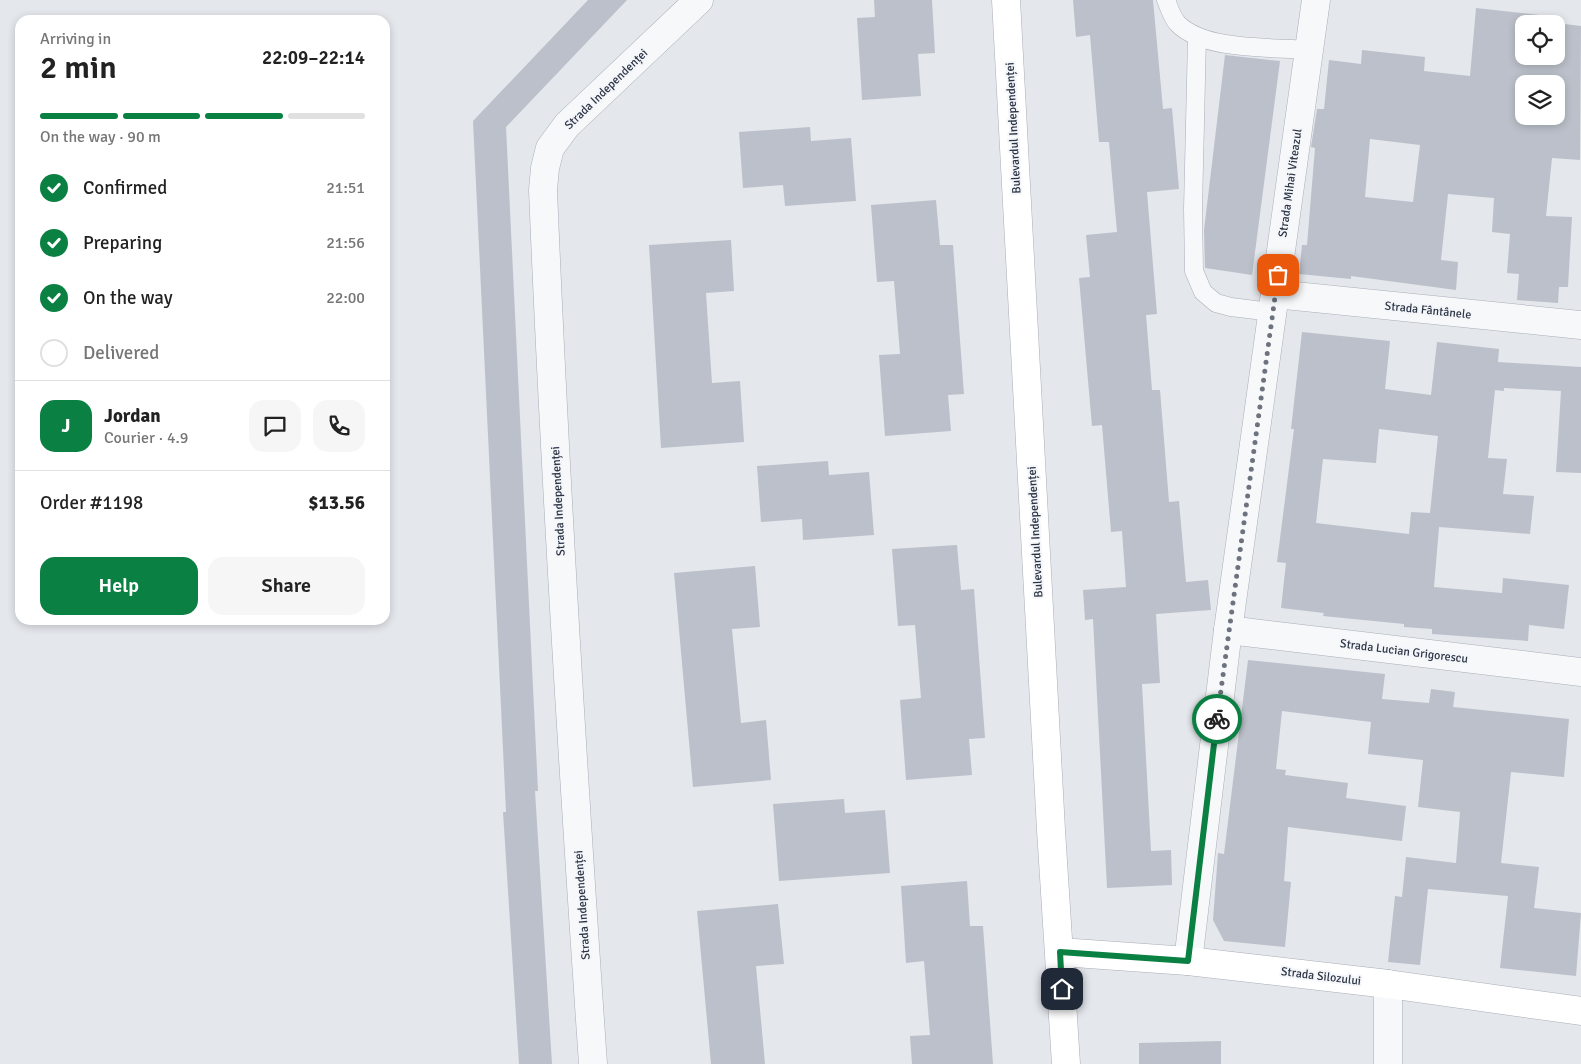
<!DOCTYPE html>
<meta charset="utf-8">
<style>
:root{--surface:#fff;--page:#f6f6f6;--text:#222;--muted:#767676;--line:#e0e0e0;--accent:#0b8043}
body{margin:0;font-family:Signika,sans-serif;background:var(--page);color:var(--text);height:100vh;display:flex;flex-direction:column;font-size:19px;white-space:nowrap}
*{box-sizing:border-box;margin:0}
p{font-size:16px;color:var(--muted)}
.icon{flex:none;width:28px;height:28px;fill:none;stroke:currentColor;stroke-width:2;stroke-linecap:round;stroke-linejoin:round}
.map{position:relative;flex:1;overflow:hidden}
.side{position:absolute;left:15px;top:15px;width:375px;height:610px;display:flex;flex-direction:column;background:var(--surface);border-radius:15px;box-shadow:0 2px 8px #0003}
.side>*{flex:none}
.controls{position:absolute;left:1515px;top:15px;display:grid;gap:10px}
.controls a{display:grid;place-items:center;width:50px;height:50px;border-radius:10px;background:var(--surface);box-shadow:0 2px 8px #0003;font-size:25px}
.pin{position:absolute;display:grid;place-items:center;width:42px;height:42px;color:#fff;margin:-21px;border-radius:10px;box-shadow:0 2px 8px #0006}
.courier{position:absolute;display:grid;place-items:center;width:50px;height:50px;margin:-25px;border:4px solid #0b8043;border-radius:50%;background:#fff;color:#222;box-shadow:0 1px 6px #0007}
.overview em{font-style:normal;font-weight:600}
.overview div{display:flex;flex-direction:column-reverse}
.overview{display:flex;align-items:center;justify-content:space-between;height:85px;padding:0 25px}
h1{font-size:32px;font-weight:600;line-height:38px}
.bar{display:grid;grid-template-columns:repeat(4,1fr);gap:8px 5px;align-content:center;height:60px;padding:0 25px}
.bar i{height:6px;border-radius:4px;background:var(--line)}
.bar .selected{background:var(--accent)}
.bar p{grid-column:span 4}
.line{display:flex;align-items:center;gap:12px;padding:0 25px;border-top:1px solid var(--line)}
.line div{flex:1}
.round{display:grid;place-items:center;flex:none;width:52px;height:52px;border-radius:15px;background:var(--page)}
ol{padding:0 25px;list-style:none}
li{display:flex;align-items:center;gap:15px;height:55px}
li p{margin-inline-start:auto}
li .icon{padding:5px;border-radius:50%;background:var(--accent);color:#fff;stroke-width:4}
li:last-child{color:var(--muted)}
li i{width:28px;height:28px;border:2px solid var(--line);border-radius:50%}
.primary-button{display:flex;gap:10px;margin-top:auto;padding:10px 25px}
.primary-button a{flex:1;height:58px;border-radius:15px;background:var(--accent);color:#fff;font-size:20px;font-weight:600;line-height:58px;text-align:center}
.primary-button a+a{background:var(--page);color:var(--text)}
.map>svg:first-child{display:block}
.building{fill:#bbc0ca;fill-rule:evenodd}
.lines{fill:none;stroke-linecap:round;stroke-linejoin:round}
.service-casing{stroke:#a9aeb7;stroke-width:19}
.minor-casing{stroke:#a9aeb7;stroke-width:29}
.secondary-casing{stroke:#a9aeb7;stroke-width:29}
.service{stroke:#f7f8fa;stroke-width:18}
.minor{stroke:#f7f8fa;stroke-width:28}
.secondary{stroke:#fff;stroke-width:28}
.done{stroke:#6c737f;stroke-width:5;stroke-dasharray:0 9}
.route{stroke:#0b8043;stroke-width:6}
.labels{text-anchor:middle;stroke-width:4;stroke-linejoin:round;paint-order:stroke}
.street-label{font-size:12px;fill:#2b3445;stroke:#f4f6f9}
</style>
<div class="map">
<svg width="1581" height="1064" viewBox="0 0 1581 1064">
<rect width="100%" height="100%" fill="#e4e7ec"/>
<!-- building -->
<g class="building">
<polygon points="588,0 627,0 506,127 538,791 535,791 552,1064 519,1064 503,812 506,812 473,121"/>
<polygon points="874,0 932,0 935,53 918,54 921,96 862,100 857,18 875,17"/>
<polygon points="1073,0 1153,0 1163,109 1172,108 1179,189 1147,192 1157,314 1146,315 1152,390 1160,390 1169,502 1179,501 1186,582 1208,580 1211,610 1156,614 1160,683 1142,684 1151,851 1171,850 1172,885 1107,888 1093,619 1085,620 1083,590 1126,587 1122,531 1111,532 1102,425 1092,426 1079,278 1090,277 1086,235 1117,232 1109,142 1099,142 1090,35 1076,37"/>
<path d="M1476,8L1548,16V22L1581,26L1580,160L1552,158L1546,216L1572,217L1568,287H1559L1558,303L1517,300L1519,274L1507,273L1510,234L1492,232L1494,198L1448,194L1441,260L1458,262L1456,290L1351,276V279L1299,274L1302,245H1307L1315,148L1311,147L1317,109H1324L1329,60L1361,64L1362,50L1425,57L1424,71L1470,76ZM1524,24H1556V56H1524ZM1524,84H1556V116H1524ZM1370,139L1420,145L1413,202L1365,197Z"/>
<polygon points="1225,55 1280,61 1252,275 1205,268 1204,230"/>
<polygon points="810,127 811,141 851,138 856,201 785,206 783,185 743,188 739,132"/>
<polygon points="936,200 940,245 953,245 964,394 948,395 951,431 885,436 879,355 900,354 894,281 877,282 871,205"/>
<polygon points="731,240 734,291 706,293 712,383 740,381 744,442 661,448 649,245"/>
<path d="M1302,332L1390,341L1385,389L1431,395L1437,342L1499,349L1498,362L1581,367V473L1556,472L1561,391L1504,388V391L1495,390L1488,458L1507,459L1503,494L1534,496L1530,534L1439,527L1434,587L1502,593L1503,578L1569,585L1564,629L1529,625L1528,641L1432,634V629L1404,627V624L1323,616L1324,613L1281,608L1286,563L1277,562L1294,429H1291ZM1379,429L1438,436L1430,513L1411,512L1409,534L1316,523L1323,459L1376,463Z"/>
<polygon points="828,461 829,475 869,472 874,535 803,540 802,519 761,522 757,466"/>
<polygon points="957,545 961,590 974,589 985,738 969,739 972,775 906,780 900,700 921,698 915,625 898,626 892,549"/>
<polygon points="755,566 760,627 732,629 741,723 766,720 771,780 693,787 674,573"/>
<polygon points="1248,660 1385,674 1382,699 1429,703 1431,689 1455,692 1453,707 1569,719 1564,777 1511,772 1501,863 1539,867 1534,908 1581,913 1576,976 1500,968 1508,896 1428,889 1420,965 1388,962 1395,896 1402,897 1406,857 1456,863 1460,812 1418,807 1423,760 1368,754 1371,722 1282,711 1276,769 1286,770 1285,775 1348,783 1346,798 1406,806 1402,841 1288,827 1284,881 1291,882 1285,947 1224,941 1213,920 1218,853 1224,854"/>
<polygon points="844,799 845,813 885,810 890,873 779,881 773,804"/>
<polygon points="967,881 970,926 983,926 993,1064 912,1064 910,1036 930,1035 924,961 906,963 901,886"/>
<polygon points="778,904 784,964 756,966 765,1064 711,1064 697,911"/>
<polygon points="1221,1041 1221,1064 1139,1064 1139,1043"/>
</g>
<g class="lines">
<defs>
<g id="service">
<path d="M1166,0C1169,7 1172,18 1178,24C1205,51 1272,47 1309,50"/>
<polyline points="1197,37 1193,209 1194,271 1203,292 1216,303 1231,307 1272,312"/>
</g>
<g id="minor">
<polyline points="1275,294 1581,325"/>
<polyline points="1228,630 1581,672"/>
<polyline points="1188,961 1228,630 1316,0"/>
<polyline points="1388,984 1388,1064"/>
<path d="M593,1064C573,773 555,482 543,190L545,168L550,148L567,125L699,0"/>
</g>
<g id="secondary">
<polyline points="1006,0 1051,830 1066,1064"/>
<polyline points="1060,952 1188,961 1388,984 1581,1011"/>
</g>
</defs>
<!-- service casing -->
<use href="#service" class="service-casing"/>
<!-- minor casing -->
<use href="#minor" class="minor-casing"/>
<!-- secondary casing -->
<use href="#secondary" class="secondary-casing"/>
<!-- service -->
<use href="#service" class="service"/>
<!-- minor -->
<use href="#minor" class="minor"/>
<!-- secondary -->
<use href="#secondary" class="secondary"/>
</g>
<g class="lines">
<!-- done -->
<polyline class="done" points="1217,719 1278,275"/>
<!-- route -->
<polyline class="route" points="1062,989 1060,952 1188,961 1217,719"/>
</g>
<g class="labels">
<!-- street labels -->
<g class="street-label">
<text transform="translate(606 89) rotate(-44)" y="4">Strada Independenței</text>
<text transform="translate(1013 128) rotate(-93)" y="4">Bulevardul Independenței</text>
<text transform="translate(1290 183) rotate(-82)" y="4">Strada Mihai Viteazul</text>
<text transform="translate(1428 310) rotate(6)" y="4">Strada Fântânele</text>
<text transform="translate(558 501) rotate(-93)" y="4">Strada Independenței</text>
<text transform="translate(1035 532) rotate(-93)" y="4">Bulevardul Independenței</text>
<text transform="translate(1404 651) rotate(7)" y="4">Strada Lucian Grigorescu</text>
<text transform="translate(582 905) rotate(-94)" y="4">Strada Independenței</text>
<text transform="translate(1321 976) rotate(7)" y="4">Strada Silozului</text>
</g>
</g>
</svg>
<div class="controls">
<a><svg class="icon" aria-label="locate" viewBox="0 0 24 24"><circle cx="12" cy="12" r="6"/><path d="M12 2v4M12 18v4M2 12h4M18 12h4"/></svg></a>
<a><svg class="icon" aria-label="layers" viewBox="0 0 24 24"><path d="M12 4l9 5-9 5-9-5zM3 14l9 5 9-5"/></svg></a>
</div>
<div class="pin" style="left:1278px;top:275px;background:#ea580c"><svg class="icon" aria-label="bag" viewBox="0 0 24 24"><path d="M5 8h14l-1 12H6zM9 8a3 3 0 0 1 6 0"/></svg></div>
<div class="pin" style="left:1062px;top:989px;background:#1f2937"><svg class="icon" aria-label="home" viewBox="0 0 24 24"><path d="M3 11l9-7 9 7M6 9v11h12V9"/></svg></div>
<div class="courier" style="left:1217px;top:719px"><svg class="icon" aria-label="bike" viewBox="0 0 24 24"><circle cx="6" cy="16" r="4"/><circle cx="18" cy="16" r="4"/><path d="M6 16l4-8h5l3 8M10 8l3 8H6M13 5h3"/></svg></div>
<section class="side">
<div class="overview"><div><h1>2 min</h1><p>Arriving in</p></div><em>22:09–22:14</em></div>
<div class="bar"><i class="selected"></i><i class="selected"></i><i class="selected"></i><i></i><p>On the way · 90 m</p></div>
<ol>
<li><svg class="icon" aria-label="check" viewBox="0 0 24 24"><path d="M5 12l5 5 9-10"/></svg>Confirmed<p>21:51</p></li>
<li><svg class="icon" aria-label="check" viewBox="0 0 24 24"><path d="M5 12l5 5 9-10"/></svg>Preparing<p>21:56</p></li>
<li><svg class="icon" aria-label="check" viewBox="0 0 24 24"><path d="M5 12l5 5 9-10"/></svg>On the way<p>22:00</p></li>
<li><i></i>Delivered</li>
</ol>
<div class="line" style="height:90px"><b class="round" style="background:var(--accent);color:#fff">J</b><div><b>Jordan</b><p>Courier · 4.9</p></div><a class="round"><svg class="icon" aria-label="chat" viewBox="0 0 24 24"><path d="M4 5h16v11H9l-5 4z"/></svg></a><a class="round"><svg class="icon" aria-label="phone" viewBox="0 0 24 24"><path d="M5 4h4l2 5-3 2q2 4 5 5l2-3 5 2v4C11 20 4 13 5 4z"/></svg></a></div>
<div class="line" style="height:65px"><div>Order #1198</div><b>$13.56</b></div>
<div class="primary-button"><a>Help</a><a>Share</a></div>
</section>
</div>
